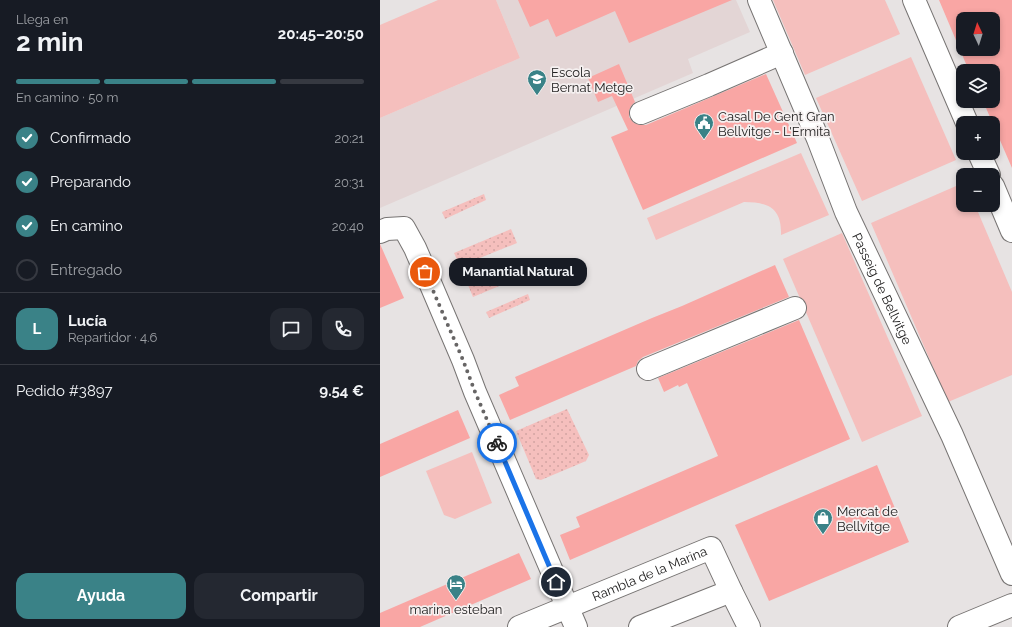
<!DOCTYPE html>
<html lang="es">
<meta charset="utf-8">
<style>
:root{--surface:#171b24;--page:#242831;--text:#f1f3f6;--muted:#9ea1a6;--line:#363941;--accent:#3a8287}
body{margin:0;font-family:Raleway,sans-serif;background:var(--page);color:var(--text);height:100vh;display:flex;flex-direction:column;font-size:15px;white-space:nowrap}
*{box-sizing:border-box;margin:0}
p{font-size:13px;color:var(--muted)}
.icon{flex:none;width:22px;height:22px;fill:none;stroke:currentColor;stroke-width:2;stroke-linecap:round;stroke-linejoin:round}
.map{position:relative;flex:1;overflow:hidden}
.drawer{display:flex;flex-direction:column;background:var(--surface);width:380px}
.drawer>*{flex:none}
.needle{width:26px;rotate:356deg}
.buttons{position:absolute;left:576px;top:12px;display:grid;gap:8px}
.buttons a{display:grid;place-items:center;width:44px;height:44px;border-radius:8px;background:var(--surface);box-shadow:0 2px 6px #0003;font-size:20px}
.pin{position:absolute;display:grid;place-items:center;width:34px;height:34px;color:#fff;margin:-17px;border:2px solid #fff;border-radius:50%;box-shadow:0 1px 4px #0007}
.courier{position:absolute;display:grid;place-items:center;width:40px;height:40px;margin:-20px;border:3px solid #1a73e8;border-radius:50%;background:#fff;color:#222;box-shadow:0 1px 5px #0007}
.bubble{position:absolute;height:28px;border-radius:12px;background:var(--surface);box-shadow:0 2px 6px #0003;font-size:13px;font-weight:700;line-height:28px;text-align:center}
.overview em{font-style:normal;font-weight:700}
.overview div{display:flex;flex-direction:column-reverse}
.overview{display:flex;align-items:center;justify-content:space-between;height:68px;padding:0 16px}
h1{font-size:26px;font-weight:700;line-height:30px}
.bar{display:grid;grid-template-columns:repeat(4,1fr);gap:6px 4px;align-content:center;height:48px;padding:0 16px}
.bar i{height:5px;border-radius:3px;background:var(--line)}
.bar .active{background:var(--accent)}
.bar p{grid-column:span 4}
.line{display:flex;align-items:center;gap:10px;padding:0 16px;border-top:1px solid var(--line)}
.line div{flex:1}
.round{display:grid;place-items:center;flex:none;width:42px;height:42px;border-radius:12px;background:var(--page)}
ol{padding:0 16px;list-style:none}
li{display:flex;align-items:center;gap:12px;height:44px}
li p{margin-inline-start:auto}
li .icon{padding:4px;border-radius:50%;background:var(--accent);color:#fff;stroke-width:4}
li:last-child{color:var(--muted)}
li i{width:22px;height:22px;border:2px solid var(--line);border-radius:50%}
.button{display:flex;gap:8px;margin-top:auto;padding:8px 16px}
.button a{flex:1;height:46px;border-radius:12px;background:var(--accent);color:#fff;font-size:16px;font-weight:700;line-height:46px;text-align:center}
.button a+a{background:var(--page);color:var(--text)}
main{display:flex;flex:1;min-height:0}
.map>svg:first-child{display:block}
.built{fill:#e3d5d5}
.grass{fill:url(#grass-dots)}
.park{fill:#f5bfbd}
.building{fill:#f9a6a4;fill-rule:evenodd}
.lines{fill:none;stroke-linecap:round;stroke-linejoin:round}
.street-casing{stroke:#777473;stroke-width:24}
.street{stroke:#fff;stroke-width:22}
.done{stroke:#676565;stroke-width:4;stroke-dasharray:0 7.2}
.route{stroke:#1a73e8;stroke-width:5}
.labels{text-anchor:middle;stroke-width:3.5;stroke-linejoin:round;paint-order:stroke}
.poi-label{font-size:13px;fill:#222121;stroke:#f5f0f0;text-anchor:start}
.street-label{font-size:13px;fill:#222121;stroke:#f5f0f0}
</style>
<main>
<section class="drawer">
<div class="overview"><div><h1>2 min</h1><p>Llega en</p></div><em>20:45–20:50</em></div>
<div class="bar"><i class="active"></i><i class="active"></i><i class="active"></i><i></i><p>En camino · 50 m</p></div>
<ol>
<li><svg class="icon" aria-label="check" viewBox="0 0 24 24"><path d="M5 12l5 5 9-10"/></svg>Confirmado<p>20:21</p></li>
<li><svg class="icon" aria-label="check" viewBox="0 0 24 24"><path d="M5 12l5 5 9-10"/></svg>Preparando<p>20:31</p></li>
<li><svg class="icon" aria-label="check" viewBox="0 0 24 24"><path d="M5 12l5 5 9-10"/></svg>En camino<p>20:40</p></li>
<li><i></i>Entregado</li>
</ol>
<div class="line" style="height:72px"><b class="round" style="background:var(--accent);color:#fff">L</b><div><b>Lucía</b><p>Repartidor · 4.6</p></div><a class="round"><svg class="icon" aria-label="chat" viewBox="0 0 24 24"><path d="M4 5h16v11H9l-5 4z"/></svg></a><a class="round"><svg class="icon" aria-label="phone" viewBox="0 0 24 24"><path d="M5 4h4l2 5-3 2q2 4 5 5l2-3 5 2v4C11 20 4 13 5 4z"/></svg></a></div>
<div class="line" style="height:52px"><div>Pedido #3897</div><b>9.54 €</b></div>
<div class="button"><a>Ayuda</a><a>Compartir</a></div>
</section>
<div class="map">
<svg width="632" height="627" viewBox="0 0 632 627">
<defs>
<pattern id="grass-dots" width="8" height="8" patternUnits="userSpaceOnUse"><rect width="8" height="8" fill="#f5bfbd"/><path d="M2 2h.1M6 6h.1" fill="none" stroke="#d2a4a2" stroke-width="1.8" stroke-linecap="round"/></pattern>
</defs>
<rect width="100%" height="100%" fill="#e7e3e3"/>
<!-- built -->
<polygon class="built" points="116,0 356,0 370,32 308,59 313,73 0,208 0,118 140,58"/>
<!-- grass -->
<g class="grass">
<polygon points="104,194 106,200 65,219 62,212"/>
<polygon points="131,229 137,243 80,266 74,253"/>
<polygon points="145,262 150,273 93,297 88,285"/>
<polygon points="148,294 150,300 109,318 106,312"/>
<polygon points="187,409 209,455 206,461 161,480 156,479 136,431"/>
</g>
<!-- park -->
<g class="park">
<polygon points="58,0 116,0 140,58 0,118 0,25"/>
<polygon points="393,0 505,0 520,34 425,75"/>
<polygon points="531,57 576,160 482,201 436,98"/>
<path d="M421,153L449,215L401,235C402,208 388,202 364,202L276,240L267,218Z"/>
<polygon points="583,183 583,205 595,205 632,292 632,375 568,402 491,223"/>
<polygon points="462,233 542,416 482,442 403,259"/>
<polygon points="92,452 112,503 75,519 64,515 46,471"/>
</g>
<!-- building -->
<g class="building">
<polygon points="138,0 352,0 249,43 235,11 176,37 168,19 150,27"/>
<path d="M559,0H632V168L603,101H613V71H589ZM583,19H613V49H583Z"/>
<polygon points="239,64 255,102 251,106 249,111 249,117 254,123 260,125 266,125 386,74 417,143 263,210 231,137 248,130 232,96 218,102 208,78"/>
<polygon points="0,244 24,298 0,308"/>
<polygon points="395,265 409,297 263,357 258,361 256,366 130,420 119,395 139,386 135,377 272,318 302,306"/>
<polygon points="419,320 470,439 190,560 180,535 200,527 196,517 338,456 307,383 299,387 298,385 284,392 278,378"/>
<polygon points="78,410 90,438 0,477 0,444"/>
<polygon points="497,465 529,542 389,601 355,525"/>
<polygon points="139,553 151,579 40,627 0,627 0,613"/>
</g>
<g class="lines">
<defs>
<g id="street">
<path id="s1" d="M379,0L438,139L466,212L572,435L632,574"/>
<polyline points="534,0 587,123"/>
<polyline points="261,113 329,85 402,53"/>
<polyline points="599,153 609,175"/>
<polyline points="613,186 632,231"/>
<polyline points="0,232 7,229 24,228 35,248 51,285 83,360 95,392 196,627"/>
<polyline points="268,369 415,308"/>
<path id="s2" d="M139,627L331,548L351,591L369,627"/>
<polyline points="260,627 351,591"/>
<polyline points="579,627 632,605"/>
</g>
</defs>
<!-- street casing -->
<use href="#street" class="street-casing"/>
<!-- street -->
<use href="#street" class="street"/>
</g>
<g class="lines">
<!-- done -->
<polyline class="done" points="45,272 83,360 95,392 117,443"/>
<!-- route -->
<polyline class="route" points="117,443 176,582"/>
</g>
<!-- icons -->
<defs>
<symbol id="school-pin" viewBox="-11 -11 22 30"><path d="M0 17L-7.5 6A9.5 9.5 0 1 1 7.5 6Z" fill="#3a8287" stroke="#f5f0f0"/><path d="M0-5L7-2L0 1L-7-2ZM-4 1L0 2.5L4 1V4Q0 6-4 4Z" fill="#fff"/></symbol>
<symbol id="civic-pin" viewBox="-11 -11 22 30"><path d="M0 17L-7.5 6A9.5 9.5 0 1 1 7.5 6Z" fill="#3a8287" stroke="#f5f0f0"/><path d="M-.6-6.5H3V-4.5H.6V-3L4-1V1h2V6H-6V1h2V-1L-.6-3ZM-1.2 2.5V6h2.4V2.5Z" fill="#fff"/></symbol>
<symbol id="shop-pin" viewBox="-11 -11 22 30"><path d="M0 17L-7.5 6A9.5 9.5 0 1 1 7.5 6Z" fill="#3a8287" stroke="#f5f0f0"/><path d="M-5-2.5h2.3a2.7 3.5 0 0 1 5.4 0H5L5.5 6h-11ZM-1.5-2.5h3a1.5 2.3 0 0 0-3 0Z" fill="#fff"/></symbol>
<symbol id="hotel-pin" viewBox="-11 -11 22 30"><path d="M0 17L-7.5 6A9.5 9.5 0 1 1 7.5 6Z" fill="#3a8287" stroke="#f5f0f0"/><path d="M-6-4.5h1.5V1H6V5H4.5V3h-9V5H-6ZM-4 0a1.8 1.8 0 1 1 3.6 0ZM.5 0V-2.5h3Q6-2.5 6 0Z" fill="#fff"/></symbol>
</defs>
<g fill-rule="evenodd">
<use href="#school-pin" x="146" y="68" width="22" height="30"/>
<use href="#civic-pin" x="313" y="112" width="22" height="30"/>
<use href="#shop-pin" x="432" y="507" width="22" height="30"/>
<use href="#hotel-pin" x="65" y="573" width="22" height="30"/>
</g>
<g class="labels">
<!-- poi labels -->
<g class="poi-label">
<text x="171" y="77">Escola<tspan x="171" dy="15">Bernat Metge</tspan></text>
<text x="338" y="121">Casal De Gent Gran<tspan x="338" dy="15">Bellvitge - L'Ermita</tspan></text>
<text x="457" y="516">Mercat de<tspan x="457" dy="15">Bellvitge</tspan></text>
<text x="76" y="614" text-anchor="middle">marina esteban</text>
</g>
<!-- street labels -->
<g class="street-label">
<text dy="5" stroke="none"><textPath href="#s1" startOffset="314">Passeig de Bellvitge</textPath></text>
<text dy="5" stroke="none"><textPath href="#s2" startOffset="141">Rambla de la Marina</textPath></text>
</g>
</g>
</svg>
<div class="buttons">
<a><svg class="needle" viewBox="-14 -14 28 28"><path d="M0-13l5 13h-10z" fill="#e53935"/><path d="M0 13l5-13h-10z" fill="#9ea1a6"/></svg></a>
<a><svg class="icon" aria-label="layers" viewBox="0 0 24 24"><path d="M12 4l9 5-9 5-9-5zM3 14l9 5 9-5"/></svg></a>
<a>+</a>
<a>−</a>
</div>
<div class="pin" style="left:45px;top:272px;background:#ea580c"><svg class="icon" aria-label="bag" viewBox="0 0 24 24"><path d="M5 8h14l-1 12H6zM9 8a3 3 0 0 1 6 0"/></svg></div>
<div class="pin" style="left:176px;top:582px;background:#1f2937"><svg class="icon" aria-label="home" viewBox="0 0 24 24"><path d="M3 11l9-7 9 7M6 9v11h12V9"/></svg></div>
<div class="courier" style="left:117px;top:443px"><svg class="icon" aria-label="bike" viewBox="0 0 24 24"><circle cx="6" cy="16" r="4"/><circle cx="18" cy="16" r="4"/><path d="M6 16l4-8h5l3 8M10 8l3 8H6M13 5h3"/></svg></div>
<div class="bubble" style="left:69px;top:258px;width:138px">Manantial Natural</div>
</div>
</main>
